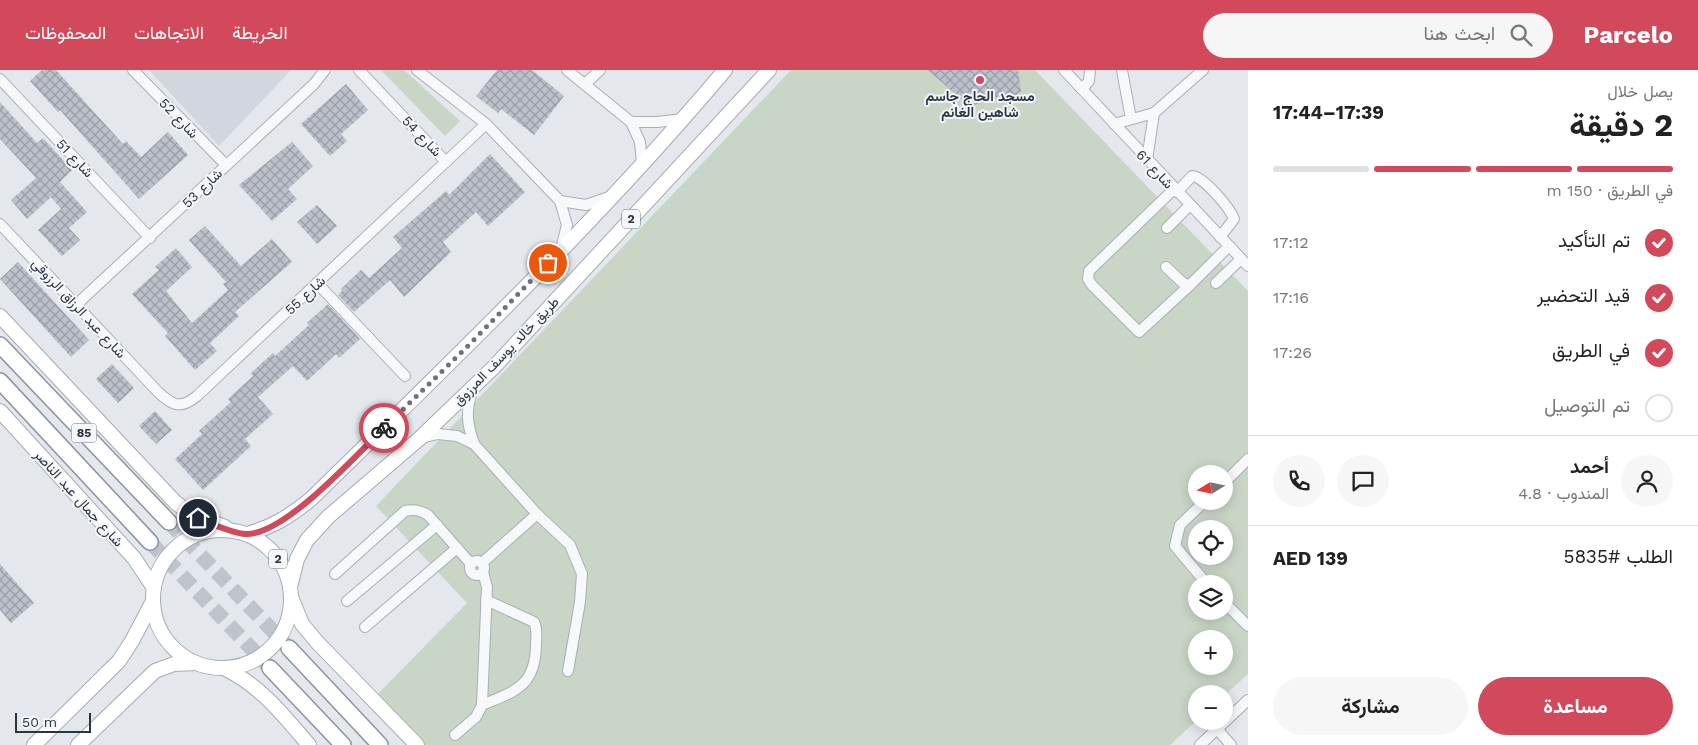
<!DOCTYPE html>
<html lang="ar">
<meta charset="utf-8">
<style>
:root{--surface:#fff;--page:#f6f6f6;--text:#222;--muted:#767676;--line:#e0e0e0;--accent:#d1495b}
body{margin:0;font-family:"Work Sans",Vazirmatn,sans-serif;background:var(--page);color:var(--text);direction:rtl;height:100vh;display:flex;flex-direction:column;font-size:19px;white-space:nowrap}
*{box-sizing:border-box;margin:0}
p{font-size:16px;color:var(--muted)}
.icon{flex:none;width:28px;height:28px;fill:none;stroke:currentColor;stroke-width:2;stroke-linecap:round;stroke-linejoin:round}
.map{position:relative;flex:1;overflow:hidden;direction:ltr}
.panel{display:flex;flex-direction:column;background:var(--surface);width:450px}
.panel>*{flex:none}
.needle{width:32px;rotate:260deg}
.buttons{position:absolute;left:1188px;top:395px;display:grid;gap:10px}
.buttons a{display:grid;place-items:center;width:45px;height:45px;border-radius:50%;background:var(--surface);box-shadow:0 2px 12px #0003;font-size:25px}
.scale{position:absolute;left:15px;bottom:12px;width:76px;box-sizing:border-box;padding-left:5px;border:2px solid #2b3445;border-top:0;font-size:14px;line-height:18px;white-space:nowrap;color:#2b3445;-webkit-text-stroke:4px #f4f6f9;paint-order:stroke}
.pin{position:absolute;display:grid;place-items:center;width:42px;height:42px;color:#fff;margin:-21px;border:2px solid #fff;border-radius:50%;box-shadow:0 1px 5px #0007}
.courier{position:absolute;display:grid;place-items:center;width:50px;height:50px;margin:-25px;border:4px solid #d1495b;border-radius:50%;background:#fff;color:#222;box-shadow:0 1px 6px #0007}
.summary em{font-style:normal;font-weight:700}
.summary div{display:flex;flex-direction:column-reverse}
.summary{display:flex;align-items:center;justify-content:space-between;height:85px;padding:0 25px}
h1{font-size:32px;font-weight:700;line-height:38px}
.bar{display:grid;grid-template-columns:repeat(4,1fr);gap:8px 5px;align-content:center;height:60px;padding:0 25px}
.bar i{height:6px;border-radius:4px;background:var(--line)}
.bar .current{background:var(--accent)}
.bar p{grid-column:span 4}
.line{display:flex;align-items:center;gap:12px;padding:0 25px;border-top:1px solid var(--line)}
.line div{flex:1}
.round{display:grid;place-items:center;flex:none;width:52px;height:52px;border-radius:26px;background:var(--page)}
ol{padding:0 25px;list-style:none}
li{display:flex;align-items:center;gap:15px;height:55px}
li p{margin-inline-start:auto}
li .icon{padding:5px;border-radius:50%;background:var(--accent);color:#fff;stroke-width:4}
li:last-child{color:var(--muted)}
li i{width:28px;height:28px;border:2px solid var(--line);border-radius:50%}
.primary-button{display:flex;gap:10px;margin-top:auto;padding:10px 25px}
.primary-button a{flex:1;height:58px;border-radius:30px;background:var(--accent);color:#fff;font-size:20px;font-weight:700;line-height:58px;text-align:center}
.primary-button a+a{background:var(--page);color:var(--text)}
header{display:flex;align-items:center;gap:30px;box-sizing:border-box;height:70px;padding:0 25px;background:var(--accent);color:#fff}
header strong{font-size:24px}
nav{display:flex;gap:28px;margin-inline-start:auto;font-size:18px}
.search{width:350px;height:45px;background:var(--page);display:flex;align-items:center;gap:12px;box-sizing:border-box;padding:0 18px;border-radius:28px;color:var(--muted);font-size:19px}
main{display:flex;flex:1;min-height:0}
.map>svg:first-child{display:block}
.built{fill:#d2d6de}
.park{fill:#c9d6c5;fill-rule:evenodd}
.building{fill:url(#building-cross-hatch)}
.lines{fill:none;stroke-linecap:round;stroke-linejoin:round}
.highway-tunnel{stroke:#bfc3cb;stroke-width:15;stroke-dasharray:15 8;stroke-linecap:butt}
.minor-casing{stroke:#a9aeb7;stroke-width:12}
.major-casing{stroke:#a3abb8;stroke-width:16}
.highway-casing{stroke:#8b94a3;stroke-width:18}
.minor{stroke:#f7f8fa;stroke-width:10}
.major{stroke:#fff;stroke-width:14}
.highway{stroke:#fff;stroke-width:15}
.done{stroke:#6c737f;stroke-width:5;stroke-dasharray:0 9}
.route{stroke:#d1495b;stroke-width:6}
.poi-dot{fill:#d1495b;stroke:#f4f6f9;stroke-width:2}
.labels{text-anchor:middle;stroke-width:4;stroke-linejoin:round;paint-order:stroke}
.shield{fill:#f4f6f9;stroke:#676e7b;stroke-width:1}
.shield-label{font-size:12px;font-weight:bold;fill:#2b3445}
.poi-label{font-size:14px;font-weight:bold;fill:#2b3445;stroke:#f4f6f9}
.street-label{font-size:14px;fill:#2b3445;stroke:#f4f6f9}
</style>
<header>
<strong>Parcelo</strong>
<div class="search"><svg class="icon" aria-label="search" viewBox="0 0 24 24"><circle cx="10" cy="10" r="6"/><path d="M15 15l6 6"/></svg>ابحث هنا</div>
<nav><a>الخريطة</a><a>الاتجاهات</a><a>المحفوظات</a></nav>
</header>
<main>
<section class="panel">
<div class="summary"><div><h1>2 دقيقة</h1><p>يصل خلال</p></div><em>17:39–17:44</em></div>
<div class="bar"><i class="current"></i><i class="current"></i><i class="current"></i><i></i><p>في الطريق · 150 m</p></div>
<ol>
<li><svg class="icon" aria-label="check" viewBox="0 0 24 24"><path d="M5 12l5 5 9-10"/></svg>تم التأكيد<p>17:12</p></li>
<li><svg class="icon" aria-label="check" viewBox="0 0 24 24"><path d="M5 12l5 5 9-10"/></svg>قيد التحضير<p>17:16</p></li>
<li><svg class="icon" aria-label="check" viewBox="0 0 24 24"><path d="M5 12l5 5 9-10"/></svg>في الطريق<p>17:26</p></li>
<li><i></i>تم التوصيل</li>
</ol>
<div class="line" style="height:90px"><a class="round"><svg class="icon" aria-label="person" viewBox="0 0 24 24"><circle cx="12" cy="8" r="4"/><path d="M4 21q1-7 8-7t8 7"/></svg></a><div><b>أحمد</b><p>المندوب · 4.8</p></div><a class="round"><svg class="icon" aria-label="chat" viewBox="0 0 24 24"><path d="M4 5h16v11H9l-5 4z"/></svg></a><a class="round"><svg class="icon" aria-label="phone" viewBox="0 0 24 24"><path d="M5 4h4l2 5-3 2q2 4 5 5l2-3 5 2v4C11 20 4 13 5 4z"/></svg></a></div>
<div class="line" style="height:65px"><div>الطلب #5835</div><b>AED 139</b></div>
<div class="primary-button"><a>مساعدة</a><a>مشاركة</a></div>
</section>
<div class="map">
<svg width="1248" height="675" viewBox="0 0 1248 675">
<defs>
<pattern id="building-cross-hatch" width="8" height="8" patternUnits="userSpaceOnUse" patternTransform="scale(1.25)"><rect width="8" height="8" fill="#bbc0ca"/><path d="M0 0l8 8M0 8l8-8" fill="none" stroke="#989da6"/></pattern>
</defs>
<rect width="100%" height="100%" fill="#e4e7ec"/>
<!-- built -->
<polygon class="built" points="149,0 291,0 219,76"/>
<!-- park -->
<g class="park">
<polygon points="381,0 404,0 460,51 445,66"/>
<path d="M791,0H1035L1248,221V604L1224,626V624H1196V651L1170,675H413L372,630L467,533L376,436ZM1196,404H1224V431H1196ZM1196,459H1224V486H1196ZM1196,514H1224V541H1196ZM1196,569H1224V596H1196Z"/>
</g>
<!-- building -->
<g class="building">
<polygon points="42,0 56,0 123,74 126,71 141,87 168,62 188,85 139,129 60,40 58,42 30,11"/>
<polygon points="497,0 532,0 564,26 534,65 501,39 498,43 476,26"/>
<polygon points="928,0 1018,0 1021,21 1010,32 1002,33 997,29 969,36"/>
<polygon points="346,14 368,40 341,64 347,71 330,86 301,54"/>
<polygon points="0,32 37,73 43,68 72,100 60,112 87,142 69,158 80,170 62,186 38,160 61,139 51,127 27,149 11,130 36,108 0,69"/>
<polygon points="292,72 313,96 288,119 297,129 272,151 239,115"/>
<polygon points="490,84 525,122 488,156 476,142 443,172 451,182 404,227 390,210 354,242 338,225 342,221 341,219 361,200 369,208 402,178 393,167 446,121 449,125"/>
<polygon points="317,135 337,156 317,174 297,152"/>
<polygon points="205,156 241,196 272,169 292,192 235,242 239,246 210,273 217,281 195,300 165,266 168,263 132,224 159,200 155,197 176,178 192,197 166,221 192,253 228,220 223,214 226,212 189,170"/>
<polygon points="18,192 89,270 71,287 0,209"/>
<polygon points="328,234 360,269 339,288 336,284 307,311 293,296 258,327 273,344 245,369 251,376 203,420 175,389 202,364 199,361 231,332 228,329 253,306 251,303 273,283 275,286 309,255 307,253"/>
<polygon points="112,294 134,318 118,333 96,309"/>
<polygon points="155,341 172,360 156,374 139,356"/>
<polygon points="0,494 34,533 11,553 0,540"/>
</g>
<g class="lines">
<!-- highway-tunnel -->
<g class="highway-tunnel">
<polyline points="169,452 289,578"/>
<polyline points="150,472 270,598"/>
</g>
<defs>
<g id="minor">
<polyline points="133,0 226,95"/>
<polyline points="359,0 446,92"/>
<polyline points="417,0 486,54 560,131 567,155 561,179"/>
<polyline points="567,0 631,52 640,72 642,93"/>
<polyline points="1064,0 1248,196"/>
<polyline points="1122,0 1131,49"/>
<polyline points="0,9 150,168"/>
<polyline points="585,14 600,0"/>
<polyline points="1082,19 1089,11 1090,0"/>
<polyline points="631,52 657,52 683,49"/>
<polyline points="1114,54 1154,43 1203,0"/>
<polyline points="1147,90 1154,43"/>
<polyline points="1174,119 1089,201 1088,209 1092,215 1139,262 1190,215"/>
<path d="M1177,122L1192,106C1203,106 1230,138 1234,149L1220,167"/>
<polyline points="560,131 586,135 609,127"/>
<path d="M0,154L158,322C172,335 180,340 197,326L486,54"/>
<polyline points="1167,158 1190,135"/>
<polyline points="1166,197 1183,213 1190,215 1229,176"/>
<polyline points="317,213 405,306"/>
<polyline points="1216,213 1241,189"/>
<polyline points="77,234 314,14 325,0"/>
<path d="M473,320C465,340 467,354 474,374"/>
<polyline points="421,368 438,364 457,366 474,374 537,444 570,475 582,504 580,532 568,601"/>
<polyline points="1224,413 1248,389"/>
<polyline points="1205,431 1180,455 1175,476 1207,514"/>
<circle cx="477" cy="498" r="7"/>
<polyline points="482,493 537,444"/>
<path d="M335,504L405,441C414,439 420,440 428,445L471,494"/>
<polyline points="347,531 437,455"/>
<polyline points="1224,532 1248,556"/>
<polyline points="365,557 457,478"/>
<path d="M482,635C516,621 535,616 536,576C536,568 538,560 534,552L486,530"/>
<polyline points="1217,659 1231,675"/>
<polyline points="455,665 476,647 482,635 487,517 483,502"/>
<polyline points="1200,675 1248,630"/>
</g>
<g id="major">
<polyline points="0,246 175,432 189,443 225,457"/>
<polyline points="0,341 134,488 154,518"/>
<circle cx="222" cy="529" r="69"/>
<path d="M247,464C273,457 290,446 311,429C453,290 597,152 725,0"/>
<polyline points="290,517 297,489 307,470 328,447 419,369 494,297 769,0"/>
<polyline points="291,527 302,554 317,572 417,675"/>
<path d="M224,598C261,616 283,645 309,675"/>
<polyline points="34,675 119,591 132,571 153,531"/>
<polyline points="78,675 155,601 174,594 196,593"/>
</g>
<g id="highway">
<polyline points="0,275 169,452"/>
<polyline points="0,311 150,472"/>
<polyline points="289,578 380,675"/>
<polyline points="270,598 343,675"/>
</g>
</defs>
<!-- minor casing -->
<use href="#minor" class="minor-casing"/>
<!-- major casing -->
<use href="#major" class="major-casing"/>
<!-- highway casing -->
<use href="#highway" class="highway-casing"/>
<!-- minor -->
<use href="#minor" class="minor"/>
<!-- major -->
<use href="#major" class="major"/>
<!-- highway -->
<use href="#highway" class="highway"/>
</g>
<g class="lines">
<!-- done -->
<polyline class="done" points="384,358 470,274 548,193"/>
<!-- route -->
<path class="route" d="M198,448C212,454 231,463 246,464C285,465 356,385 384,358"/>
</g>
<!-- markers -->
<circle class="poi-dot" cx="980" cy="10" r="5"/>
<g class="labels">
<!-- shield labels -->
<g class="shield">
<rect x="622" y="139.5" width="18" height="19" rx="4"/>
<rect x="71.5" y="353.5" width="25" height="19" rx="4"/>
<rect x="269" y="479.5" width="18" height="19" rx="4"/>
</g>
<g class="shield-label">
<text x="631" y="153">2</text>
<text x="84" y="367">85</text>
<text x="278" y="493">2</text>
</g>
<!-- poi labels -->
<g class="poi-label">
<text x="980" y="31">مسجد الحاج جاسم<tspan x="980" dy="16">شاهين الغانم</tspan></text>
</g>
<!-- street labels -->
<g class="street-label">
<text transform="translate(179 48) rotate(46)" y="5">شارع 52</text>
<text transform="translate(422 66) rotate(46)" y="5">شارع 54</text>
<text transform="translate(75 88) rotate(47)" y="5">شارع 51</text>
<text transform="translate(1155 99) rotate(47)" y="5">شارع 61</text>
<text transform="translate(202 118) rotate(-44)" y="5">شارع 53</text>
<text transform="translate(305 225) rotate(-43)" y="5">شارع 55</text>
<text transform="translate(79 238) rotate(47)" y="5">شارع عبد الرزاق الرزوقي</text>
<text transform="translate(506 281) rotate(-46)" y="5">طريق خالد يوسف المرزوق</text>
<text transform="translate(79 428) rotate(48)" y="5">شارع جمال عبد الناصر</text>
</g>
</g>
</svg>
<div class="buttons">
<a><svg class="needle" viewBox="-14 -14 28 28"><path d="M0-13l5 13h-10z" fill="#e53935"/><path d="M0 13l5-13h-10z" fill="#767676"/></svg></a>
<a><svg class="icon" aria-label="locate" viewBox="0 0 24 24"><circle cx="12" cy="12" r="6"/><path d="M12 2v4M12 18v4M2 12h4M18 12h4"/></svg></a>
<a><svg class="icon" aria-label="layers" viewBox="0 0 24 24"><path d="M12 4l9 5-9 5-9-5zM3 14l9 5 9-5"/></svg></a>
<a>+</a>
<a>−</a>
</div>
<div class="scale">50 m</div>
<div class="pin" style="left:548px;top:193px;background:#ea580c"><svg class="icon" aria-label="bag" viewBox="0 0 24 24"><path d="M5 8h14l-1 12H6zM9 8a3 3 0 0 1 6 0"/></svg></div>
<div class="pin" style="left:198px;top:448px;background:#1f2937"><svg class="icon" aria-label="home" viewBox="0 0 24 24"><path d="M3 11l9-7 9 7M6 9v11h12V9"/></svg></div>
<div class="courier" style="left:384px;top:358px"><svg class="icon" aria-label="bike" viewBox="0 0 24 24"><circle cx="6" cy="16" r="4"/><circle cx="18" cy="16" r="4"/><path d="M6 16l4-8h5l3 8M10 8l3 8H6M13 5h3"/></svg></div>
</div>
</main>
